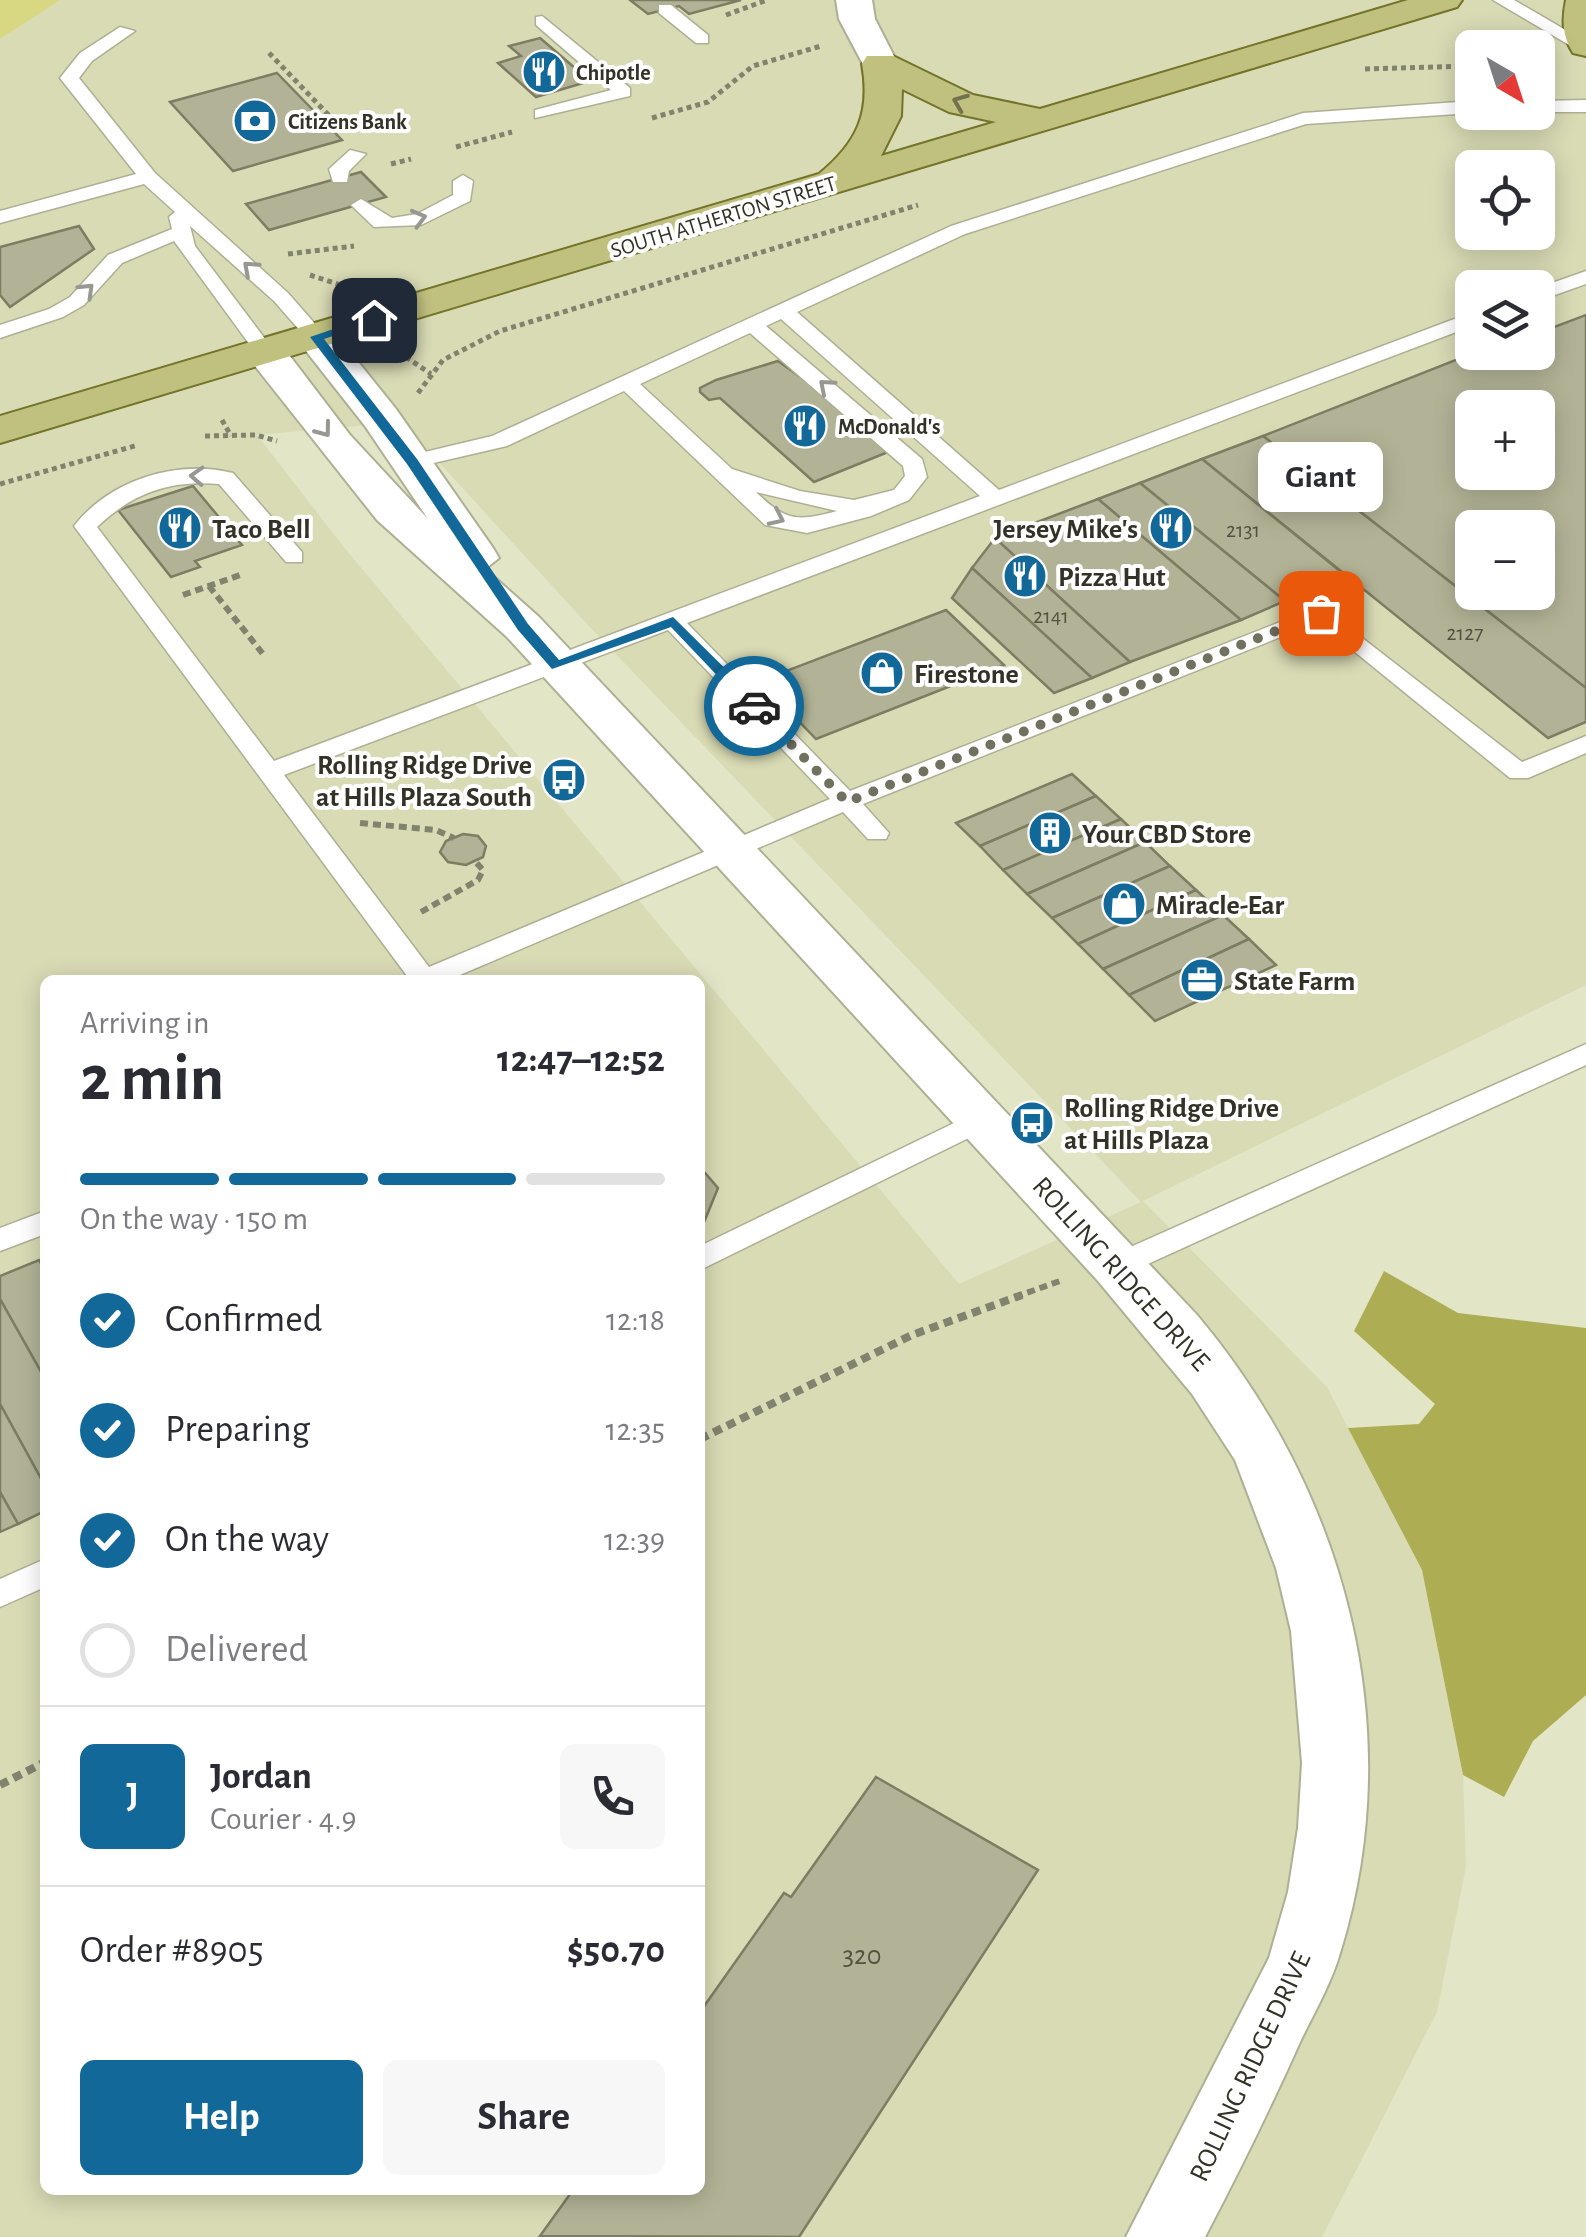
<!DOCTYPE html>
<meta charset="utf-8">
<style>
:root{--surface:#fff;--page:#f7f7f7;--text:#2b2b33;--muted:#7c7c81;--line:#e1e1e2;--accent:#126999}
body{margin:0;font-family:"Alegreya Sans",sans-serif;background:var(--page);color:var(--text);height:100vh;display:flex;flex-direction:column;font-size:38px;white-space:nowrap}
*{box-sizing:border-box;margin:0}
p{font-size:32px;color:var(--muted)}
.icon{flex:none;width:55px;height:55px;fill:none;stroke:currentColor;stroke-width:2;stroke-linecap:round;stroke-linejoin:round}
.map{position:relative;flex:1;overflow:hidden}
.side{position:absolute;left:40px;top:975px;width:665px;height:1220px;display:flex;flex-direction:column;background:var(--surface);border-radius:15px;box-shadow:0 5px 25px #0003}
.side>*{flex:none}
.needle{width:65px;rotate:141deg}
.controls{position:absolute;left:1455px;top:30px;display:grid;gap:20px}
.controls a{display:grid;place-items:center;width:100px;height:100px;border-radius:15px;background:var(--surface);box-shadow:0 5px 25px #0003;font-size:50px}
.pin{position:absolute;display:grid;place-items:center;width:85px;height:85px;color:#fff;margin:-42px;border-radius:20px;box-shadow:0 5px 15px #0006}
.courier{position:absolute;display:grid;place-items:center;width:100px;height:100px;margin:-50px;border:8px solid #126999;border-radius:50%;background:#fff;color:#222;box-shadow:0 2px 12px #0007}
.bubble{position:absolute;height:70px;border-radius:15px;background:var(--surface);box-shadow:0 5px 25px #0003;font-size:32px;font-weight:600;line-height:70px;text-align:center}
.summary em{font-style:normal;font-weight:600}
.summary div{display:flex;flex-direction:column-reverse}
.summary{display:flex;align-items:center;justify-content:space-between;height:170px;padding:0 40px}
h1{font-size:65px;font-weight:600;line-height:75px}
.bar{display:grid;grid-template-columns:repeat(4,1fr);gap:15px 10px;align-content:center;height:120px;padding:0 40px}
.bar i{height:12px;border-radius:8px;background:var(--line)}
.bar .current{background:var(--accent)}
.bar p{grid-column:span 4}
.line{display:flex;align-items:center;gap:25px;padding:0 40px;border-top:2px solid var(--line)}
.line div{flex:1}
.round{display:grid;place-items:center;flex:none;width:105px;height:105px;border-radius:15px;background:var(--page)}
ol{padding:0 40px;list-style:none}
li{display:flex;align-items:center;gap:30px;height:110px}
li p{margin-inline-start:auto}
li .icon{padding:10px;border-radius:50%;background:var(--accent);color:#fff;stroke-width:4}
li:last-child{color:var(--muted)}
li i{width:55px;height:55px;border:5px solid var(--line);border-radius:50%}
.action{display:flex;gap:20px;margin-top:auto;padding:20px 40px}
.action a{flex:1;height:115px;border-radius:15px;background:var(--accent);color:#fff;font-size:40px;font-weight:600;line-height:115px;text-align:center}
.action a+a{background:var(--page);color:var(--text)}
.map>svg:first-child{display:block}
.built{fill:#d9dbb5;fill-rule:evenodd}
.green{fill:#d7d881}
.forest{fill:#adad54}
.building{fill:#b2b396;stroke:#7c7d62;stroke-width:2.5;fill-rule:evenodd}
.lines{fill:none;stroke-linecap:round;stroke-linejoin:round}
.service-casing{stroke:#aeaf93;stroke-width:3}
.minor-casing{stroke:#aeaf93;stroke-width:4}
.primary-casing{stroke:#737329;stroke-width:4}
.path-far2{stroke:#82836f;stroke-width:5;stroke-dasharray:5 4;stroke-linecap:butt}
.path-far1{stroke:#82836f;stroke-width:6;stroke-dasharray:8 5;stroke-linecap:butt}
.path{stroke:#82836f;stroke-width:8;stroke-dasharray:9 6;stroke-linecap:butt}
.service{fill:#fff;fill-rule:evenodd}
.minor{fill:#fff;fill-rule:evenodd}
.primary{fill:#c0c07f;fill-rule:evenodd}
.oneway{stroke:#72724e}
.oneway2{stroke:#989892}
.route{fill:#126999}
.done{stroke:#70715e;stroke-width:10;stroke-dasharray:0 18}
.labels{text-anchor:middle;stroke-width:8;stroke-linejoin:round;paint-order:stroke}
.far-poi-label{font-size:22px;font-weight:bold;fill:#323226;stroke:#fff;text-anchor:start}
.far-street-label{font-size:22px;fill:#323226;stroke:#fff}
.number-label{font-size:22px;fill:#525242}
.poi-label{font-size:28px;font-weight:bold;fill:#323226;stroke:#fff;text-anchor:start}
.street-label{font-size:28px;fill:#323226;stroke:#fff}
.near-number-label{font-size:28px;fill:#525242}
</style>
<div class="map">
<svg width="1586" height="2237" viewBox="0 0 1586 2237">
<rect width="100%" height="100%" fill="#e3e5c7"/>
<!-- built -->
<path class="built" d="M60,0H1586V985L1143,1201L1327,1387L1422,1570L1463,1775L1466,1867L1437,2012L1322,2237H0V39ZM1472,48H1538V112H1472ZM1472,168H1538V232H1472ZM1472,288H1538V352H1472ZM1472,408H1538V472H1472ZM402,422L587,624L1141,1202L959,1284L343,546L257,435ZM1472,528H1538V592H1472ZM45,980H700V2190H45Z"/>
<!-- green -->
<polygon class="green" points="0,0 60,0 0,39"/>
<!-- forest -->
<polygon class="forest" points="1384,1271 1458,1313 1586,1328 1586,1695 1533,1741 1504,1797 1463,1775 1422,1570 1348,1428 1419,1424 1435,1404 1354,1331"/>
<!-- building -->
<g class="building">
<polygon points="630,0 741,0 689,14 679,6 648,14"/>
<polygon points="540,38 590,81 536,97 498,63 521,56 509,46"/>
<polygon points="277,73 342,140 233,171 170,102"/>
<polygon points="361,172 386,197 269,230 246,204"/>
<polygon points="79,226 94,249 10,307 0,295 0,247"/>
<path d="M1586,315V688L1263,436L1476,352H1538V333ZM1472,408H1538V472H1472ZM1472,528H1538V592H1472Z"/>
<polygon points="778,361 816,388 888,452 814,482 720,398 709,400 700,392 700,388 716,380"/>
<polygon points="1263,436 1586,688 1586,722 1548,738 1202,459"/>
<polygon points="1202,459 1346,576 1285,601 1140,483"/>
<polygon points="1140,483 1285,601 1241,620 1098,499"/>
<polygon points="193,486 242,545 195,561 200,567 171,577 118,510"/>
<polygon points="1098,499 1241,620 1130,662 995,538"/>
<polygon points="995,538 1130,662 1092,678 972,568"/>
<polygon points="972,568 1092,678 1054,693 952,598"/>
<polygon points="946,610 1004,665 816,739 760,681"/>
<polygon points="1072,774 1096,796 980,846 956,823"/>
<polygon points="1096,796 1121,819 1003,870 980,846"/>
<polygon points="1121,819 1145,842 1027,894 1003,870"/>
<polygon points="463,834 478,836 486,846 483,857 466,865 448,862 440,852 446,841"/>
<polygon points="1145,842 1170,866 1052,918 1027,894"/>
<polygon points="1170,866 1196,890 1078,944 1052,918"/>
<polygon points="1196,890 1223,915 1103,969 1078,944"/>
<polygon points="1223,915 1249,939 1129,995 1103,969"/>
<polygon points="1249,939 1276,965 1155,1021 1129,995"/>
<polygon points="700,1167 718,1188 700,1232"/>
<polygon points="39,1260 45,1270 45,1379 0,1299 0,1276"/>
<polygon points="0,1299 45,1379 45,1486 0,1404"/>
<polygon points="0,1404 45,1486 45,1511 18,1524 0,1492"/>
<polygon points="0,1492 18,1524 0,1532"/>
<polygon points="876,1777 1038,1870 799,2237 540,2236 573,2190 700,2190 700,2012 784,1893 791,1897"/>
</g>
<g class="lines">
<defs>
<g id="service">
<polygon points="1493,0 1514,0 1586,42 1586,55"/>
<polygon points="659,5 671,5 708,35 708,43 696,43 659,13"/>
<polygon points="542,16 630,88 630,96 535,118 535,110 611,90 536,25 536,17"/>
<polygon points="120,27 135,31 92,61 79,78 155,173 288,293 323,333 323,341 309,341 274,301 190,226 195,246 272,348 272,356 258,356 174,241 122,263 84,305 63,317 0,338 0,325 49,309 70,297 108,255 172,229 169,217 175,212 144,184 0,223 0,211 136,174 60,78 80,53"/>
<polygon points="1586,100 1586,112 1538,112 1538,101"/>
<path d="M1472,101V113L1306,124L965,234L797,312L999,490L1465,315L1472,313V326L687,623L850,791L1321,606L1522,762L1586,736V753L1528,778H1510L1318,622L863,804L889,833L886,839H868L843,812L448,980H410L74,526C110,480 176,459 233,473L302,552V562H286L219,484C169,480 133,493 97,527L274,761L980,496L781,319L766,326L922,459L927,477L909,500L871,516L807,533L765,525L624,391L507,446L412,468L401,462L404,457L492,436L951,226L1303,113ZM750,333L903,466L905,476L894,490L854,500L800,491L732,469L640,384ZM756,492L837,511C796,522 786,521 756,492ZM668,630L830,799L429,967L284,775Z"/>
<polygon points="350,150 366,154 349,171 347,182 333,182 329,169"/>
<polygon points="463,175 473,181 470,201 421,225 374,227 351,205 361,199 392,218 417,214 453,195 453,181"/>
<polygon points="1586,271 1586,284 1538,301 1538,288"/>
<polygon points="1586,1044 1586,1065 1128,1273 1108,1273 1104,1265 1108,1257"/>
<polygon points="981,1110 995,1120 991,1127 700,1270 700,1246"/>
<polygon points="45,1211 45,1234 0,1251 0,1228"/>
<polygon points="45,1559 45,1587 0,1607 0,1579"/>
</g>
<g id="minor">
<polygon points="836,0 872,0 875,19 898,64 893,72 867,72 839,19"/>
<path d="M316,325L331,328L396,409L493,548L499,558L485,569L539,617L1197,1315C1345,1491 1409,1727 1341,1950C1332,1982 1315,2011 1301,2040C1271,2107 1239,2172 1205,2237H1126L1269,1958L1288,1892L1298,1828L1302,1763L1291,1631L1276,1568L1235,1460L1192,1394L1098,1281L507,637L377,520L244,352L250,343L265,340L280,343L350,435L428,519L365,426L295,337L301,328Z"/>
</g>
<g id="primary">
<path d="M1408,0H1462L1457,7L0,443V416L819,174C857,143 871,113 862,64L867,56H893L973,95L1040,109ZM902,89L949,112L996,122L881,156L901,116Z"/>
<path d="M1566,0H1586V56L1573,53C1562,36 1562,19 1566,0Z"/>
</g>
</defs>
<!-- service casing -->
<use href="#service" class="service-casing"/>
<!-- minor casing -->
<use href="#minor" class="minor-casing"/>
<!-- primary casing -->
<use href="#primary" class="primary-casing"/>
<!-- path-far2 -->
<g class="path-far2">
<polyline points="726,15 767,0"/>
<polyline points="269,53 342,129"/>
<polyline points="1365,69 1472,66"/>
<polyline points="652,118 708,102 753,66 821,46"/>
<polyline points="456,147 512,132"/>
<polyline points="391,164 411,159"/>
<polyline points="288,254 354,246"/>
<polyline points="310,275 341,285"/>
<polyline points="406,357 431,374"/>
<polyline points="418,393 443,360 500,331 918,205"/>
<polyline points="222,420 231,436"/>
<polyline points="205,436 256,435 277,441"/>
<polyline points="0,484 138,445"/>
</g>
<!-- path-far1 -->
<g class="path-far1">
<polyline points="209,586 263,654"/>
<polyline points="183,595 243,574"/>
<polyline points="360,823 436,830 454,838"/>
<polyline points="421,912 478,880 483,870 475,861"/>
<polyline points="1015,1297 1060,1281"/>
</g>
<!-- path -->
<g class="path">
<polyline points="700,1439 912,1335 1022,1295"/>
<polyline points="0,1785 45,1762"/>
</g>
<!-- service -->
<use href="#service" class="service"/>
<!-- minor -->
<use href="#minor" class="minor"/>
<!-- primary -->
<use href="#primary" class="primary"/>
</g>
<!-- one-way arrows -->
<defs><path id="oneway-chevron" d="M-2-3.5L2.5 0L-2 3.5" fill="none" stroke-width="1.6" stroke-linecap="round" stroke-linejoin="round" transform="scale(2.5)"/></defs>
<use class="oneway" href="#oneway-chevron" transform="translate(960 102) rotate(-158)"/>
<g class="oneway2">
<use href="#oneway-chevron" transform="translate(419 218) rotate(-15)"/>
<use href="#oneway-chevron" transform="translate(250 268) rotate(-138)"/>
<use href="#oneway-chevron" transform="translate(87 290) rotate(-44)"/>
<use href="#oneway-chevron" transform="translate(826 386) rotate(-139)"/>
<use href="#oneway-chevron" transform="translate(324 430) rotate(53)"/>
<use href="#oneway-chevron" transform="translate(197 476) rotate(-177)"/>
<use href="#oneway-chevron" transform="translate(777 518) rotate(25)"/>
</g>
<!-- route -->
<polygon class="route" points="369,317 380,320 324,339 417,459 528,624 559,660 673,617 759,702 759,709 749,709 671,627 552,669 518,630 407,464 310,337"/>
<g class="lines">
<!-- done -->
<polyline class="done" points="754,706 847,802 1321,613"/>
</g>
<!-- icons -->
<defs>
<symbol id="restaurant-disc" viewBox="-11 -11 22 22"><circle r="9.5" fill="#126999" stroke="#fff"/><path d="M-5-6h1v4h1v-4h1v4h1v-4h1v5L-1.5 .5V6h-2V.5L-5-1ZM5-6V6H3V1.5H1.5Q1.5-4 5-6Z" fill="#fff"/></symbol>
<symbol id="bank-disc" viewBox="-11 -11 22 22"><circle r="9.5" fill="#126999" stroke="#fff"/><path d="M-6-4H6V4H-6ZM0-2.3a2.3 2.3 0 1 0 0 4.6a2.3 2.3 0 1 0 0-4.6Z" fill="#fff"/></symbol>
<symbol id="shop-disc" viewBox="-11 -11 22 22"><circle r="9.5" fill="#126999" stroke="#fff"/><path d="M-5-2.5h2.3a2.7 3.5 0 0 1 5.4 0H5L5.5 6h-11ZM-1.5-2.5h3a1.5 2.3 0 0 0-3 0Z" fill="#fff"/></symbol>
<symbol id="bus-disc" viewBox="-11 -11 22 22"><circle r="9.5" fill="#126999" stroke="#fff"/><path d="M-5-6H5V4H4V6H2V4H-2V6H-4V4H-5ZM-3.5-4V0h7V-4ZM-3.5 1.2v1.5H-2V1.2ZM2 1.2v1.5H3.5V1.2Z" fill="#fff"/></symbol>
<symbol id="building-disc" viewBox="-11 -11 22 22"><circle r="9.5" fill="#126999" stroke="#fff"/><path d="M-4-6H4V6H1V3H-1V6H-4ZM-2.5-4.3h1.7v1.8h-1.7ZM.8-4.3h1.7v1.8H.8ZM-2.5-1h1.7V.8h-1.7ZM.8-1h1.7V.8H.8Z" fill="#fff"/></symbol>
<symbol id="office-disc" viewBox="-11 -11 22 22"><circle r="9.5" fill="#126999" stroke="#fff"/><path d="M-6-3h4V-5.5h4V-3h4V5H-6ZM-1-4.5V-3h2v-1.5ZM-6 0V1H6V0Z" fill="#fff"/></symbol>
</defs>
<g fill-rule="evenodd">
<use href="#restaurant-disc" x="519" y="47" width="50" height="50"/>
<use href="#bank-disc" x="230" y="96" width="50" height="50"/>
<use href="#restaurant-disc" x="780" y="401" width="50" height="50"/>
<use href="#restaurant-disc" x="155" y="503" width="50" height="50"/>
<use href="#restaurant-disc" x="1146" y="503" width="50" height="50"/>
<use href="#restaurant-disc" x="1000" y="551" width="50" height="50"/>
<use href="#shop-disc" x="857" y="648" width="50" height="50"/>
<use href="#bus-disc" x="539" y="755" width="50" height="50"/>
<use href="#building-disc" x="1025" y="808" width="50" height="50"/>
<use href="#shop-disc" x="1099" y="879" width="50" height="50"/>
<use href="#office-disc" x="1177" y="955" width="50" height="50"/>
<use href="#bus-disc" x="1007" y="1098" width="50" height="50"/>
</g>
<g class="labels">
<!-- far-poi labels -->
<g class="far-poi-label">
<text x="576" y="80">Chipotle</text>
<text x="288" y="129">Citizens Bank</text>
<text x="838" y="434">McDonald's</text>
</g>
<!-- far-street labels -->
<g class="far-street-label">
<text transform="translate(723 216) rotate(-17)" y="8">SOUTH ATHERTON STREET</text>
</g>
<!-- number labels -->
<g class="number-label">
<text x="1243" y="537">2131</text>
<text x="1051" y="623">2141</text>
<text x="1465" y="640">2127</text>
</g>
<!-- poi labels -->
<g class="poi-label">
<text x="212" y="538">Taco Bell</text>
<text x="1138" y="538" text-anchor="end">Jersey Mike's</text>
<text x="1058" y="586">Pizza Hut</text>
<text x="914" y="683">Firestone</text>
<text x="532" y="774" text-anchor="end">Rolling Ridge Drive<tspan x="532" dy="32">at Hills Plaza South</tspan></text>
<text x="1082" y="843">Your CBD Store</text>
<text x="1156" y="914">Miracle-Ear</text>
<text x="1234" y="990">State Farm</text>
<text x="1064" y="1117">Rolling Ridge Drive<tspan x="1064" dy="32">at Hills Plaza</tspan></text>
</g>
<!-- street labels -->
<g class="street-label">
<text transform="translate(1122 1273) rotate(48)" y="10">ROLLING RIDGE DRIVE</text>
<text transform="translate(1249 2066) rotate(-65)" y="10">ROLLING RIDGE DRIVE</text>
</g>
<!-- near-number labels -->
<g class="near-number-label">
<text x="862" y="1964">320</text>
</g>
</g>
</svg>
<div class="controls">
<a><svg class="needle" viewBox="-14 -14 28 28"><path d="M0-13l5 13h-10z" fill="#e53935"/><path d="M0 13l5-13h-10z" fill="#7c7c81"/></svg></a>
<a><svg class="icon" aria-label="locate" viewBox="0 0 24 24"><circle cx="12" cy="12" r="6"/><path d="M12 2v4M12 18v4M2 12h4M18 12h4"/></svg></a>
<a><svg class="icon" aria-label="layers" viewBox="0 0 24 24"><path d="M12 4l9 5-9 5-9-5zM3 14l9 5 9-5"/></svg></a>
<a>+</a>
<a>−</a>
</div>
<div class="pin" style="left:1321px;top:613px;background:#ea580c"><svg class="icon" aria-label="bag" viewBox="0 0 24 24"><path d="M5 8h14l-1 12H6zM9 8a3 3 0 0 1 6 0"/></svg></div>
<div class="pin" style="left:374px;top:320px;background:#1f2937"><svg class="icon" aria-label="home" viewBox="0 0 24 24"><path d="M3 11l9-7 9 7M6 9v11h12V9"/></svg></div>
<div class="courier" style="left:754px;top:706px"><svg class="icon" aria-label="car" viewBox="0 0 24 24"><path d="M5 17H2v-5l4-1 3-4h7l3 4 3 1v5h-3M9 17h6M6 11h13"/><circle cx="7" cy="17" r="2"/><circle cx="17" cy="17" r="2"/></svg></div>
<div class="bubble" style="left:1258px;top:442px;width:125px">Giant</div>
<section class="side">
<div class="summary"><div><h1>2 min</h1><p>Arriving in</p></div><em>12:47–12:52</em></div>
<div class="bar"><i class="current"></i><i class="current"></i><i class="current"></i><i></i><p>On the way · 150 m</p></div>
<ol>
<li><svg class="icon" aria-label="check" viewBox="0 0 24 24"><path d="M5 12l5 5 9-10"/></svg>Confirmed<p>12:18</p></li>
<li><svg class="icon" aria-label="check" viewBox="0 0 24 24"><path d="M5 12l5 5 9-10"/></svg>Preparing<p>12:35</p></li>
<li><svg class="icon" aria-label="check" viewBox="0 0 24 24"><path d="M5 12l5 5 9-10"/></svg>On the way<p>12:39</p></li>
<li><i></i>Delivered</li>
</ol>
<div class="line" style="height:180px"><b class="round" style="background:var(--accent);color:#fff">J</b><div><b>Jordan</b><p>Courier · 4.9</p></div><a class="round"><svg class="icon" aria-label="phone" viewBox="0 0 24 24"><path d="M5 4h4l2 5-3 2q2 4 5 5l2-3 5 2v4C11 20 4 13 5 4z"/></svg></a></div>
<div class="line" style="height:130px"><div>Order #8905</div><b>$50.70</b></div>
<div class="action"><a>Help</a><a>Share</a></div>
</section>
</div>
